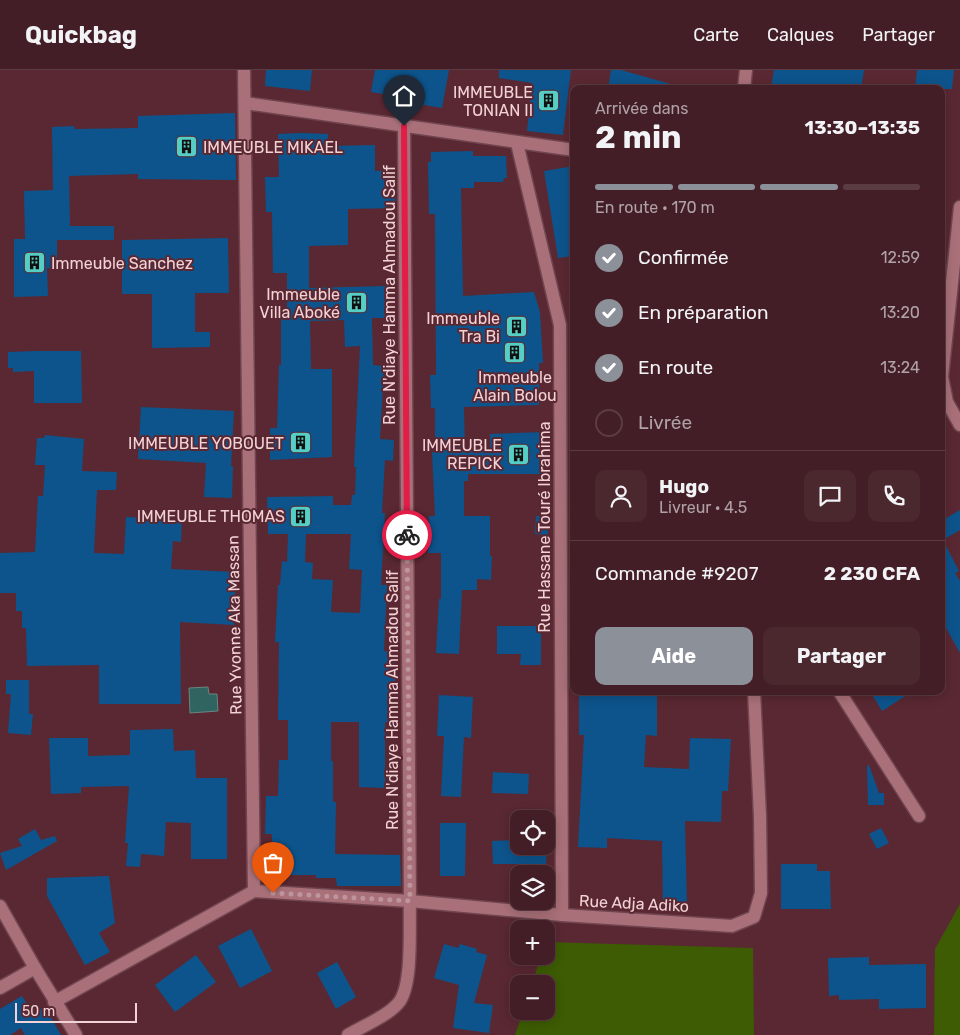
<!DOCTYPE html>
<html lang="fr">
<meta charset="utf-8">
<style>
:root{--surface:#441e26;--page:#4b272e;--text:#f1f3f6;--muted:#afa2a7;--line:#5c3c43;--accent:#8c9099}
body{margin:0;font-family:Rubik,sans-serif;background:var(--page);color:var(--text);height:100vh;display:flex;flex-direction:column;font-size:19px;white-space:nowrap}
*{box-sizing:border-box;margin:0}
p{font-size:16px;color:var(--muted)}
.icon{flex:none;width:28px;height:28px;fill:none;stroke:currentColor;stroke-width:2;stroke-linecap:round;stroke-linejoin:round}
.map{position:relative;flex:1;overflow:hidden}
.sheet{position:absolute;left:570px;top:15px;width:375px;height:610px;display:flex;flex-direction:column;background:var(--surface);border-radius:10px;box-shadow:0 2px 12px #0003,0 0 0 1px var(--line)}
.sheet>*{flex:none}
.tools{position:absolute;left:510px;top:740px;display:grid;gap:10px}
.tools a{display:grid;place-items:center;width:45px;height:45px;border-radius:10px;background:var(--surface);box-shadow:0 2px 12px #0003,0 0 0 1px var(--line);font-size:25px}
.scale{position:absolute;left:15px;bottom:12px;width:122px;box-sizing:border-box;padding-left:5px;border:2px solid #f3d2d6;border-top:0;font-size:14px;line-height:18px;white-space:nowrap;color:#f3d2d6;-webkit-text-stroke:4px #5a2832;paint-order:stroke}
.pin{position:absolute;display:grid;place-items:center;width:42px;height:42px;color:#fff;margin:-51px -21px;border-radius:50% 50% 50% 0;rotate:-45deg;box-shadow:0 0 5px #0007}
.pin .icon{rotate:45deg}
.courier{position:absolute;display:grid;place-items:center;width:50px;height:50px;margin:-25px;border:4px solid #e11d48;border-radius:50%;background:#fff;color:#222;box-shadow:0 1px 6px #0007}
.headline em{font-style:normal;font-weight:700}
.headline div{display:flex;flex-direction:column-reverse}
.headline{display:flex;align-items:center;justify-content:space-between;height:85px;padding:0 25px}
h1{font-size:32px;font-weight:700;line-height:38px}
.bar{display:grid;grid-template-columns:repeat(4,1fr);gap:8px 5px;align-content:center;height:60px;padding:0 25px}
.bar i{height:6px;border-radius:4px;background:var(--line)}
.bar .active{background:var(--accent)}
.bar p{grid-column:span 4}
.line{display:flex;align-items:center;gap:12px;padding:0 25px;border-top:1px solid var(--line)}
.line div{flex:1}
.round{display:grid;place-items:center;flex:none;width:52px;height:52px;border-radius:10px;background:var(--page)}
ol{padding:0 25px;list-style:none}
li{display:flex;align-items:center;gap:15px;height:55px}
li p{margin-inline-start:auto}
li .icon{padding:5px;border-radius:50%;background:var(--accent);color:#fff;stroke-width:4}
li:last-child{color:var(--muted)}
li i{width:28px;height:28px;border:2px solid var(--line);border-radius:50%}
.cta{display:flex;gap:10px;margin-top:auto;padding:10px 25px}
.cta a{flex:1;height:58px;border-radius:10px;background:var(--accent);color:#fff;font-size:20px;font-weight:700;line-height:58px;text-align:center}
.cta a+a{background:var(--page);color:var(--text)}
header{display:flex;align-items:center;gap:30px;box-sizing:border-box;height:70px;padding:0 25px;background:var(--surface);border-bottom:1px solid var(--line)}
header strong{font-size:24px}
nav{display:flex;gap:28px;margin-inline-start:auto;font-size:18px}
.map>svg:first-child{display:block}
.green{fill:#3d5c03}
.water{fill:#306460;stroke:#6a8583}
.building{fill:#0d548c;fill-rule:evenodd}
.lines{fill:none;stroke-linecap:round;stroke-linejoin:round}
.minor-casing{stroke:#70454f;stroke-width:15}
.tertiary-casing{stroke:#70454f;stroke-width:15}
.minor{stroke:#a97079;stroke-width:12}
.tertiary{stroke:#a97079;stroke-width:12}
.done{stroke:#bd969d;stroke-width:5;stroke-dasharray:0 9}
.route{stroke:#e11d48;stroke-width:6}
.labels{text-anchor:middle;stroke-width:4;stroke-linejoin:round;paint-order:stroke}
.poi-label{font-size:16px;fill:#f3d2d6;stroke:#5a2832;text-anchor:end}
.street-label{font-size:16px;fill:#f3d2d6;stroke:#5a2832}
</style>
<header>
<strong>Quickbag</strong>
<nav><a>Carte</a><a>Calques</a><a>Partager</a></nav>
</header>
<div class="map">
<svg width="960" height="965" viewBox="0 0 960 965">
<rect width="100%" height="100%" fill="#5a2832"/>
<!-- green -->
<g class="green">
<polygon points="960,834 960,965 934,965 935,879"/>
<polygon points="546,872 753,878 754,965 515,965 523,941 546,941 546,914 532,914 541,886 546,886"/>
</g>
<!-- water -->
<polygon class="water" points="208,617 209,624 217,624 218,641 190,643 189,618"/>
<!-- building -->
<g class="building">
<polygon points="266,0 312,0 310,21 265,16"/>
<polygon points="375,0 449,0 442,38 406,32 406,28 371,22"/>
<polygon points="499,0 571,0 563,65 527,61 532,13 499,8"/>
<polygon points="611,0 621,0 674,15 673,19 608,19"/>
<polygon points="774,0 864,0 861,19 771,19"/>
<polygon points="917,0 954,0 952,19 915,19"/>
<polygon points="235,43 236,110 138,109 138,104 69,106 70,156 114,156 114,170 57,170 57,198 47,198 48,226 14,227 14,169 25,169 24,121 53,120 52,57 74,56 74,59 138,58 138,46"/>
<path d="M301,63L328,64V76L375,75V101L394,100L396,138L348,139V175L309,176V218L386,216L387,248H372L373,295L384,296L380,369L394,370L393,391L385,390L382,443H385L381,515H387L384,581L396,582L395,615H398V632H394V652H385V718L359,717V652H331V691H333V732H336L335,784L400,785L401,816H337L336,808H316V805H279V790H272V764H265L266,726H278L279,690H288V650H278L279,572H275L278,515H280L282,491L287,492L288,464H268L267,427L333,426V435H351L352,425H355L356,397H354L360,276L345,277L344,250L310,251L311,299H332V387L270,390V358H277L279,295H281V248H287V203H273L272,142H266L265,107H279L278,64ZM306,464H351L349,499L362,500L360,543L331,542L333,510L312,509L313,493L305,492Z"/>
<polygon points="473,81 473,86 506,86 507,108 504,108 503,112 474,112 474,118 461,118 463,226 534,222 540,242 543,293 539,293 539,335 464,337 465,381 490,381 490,364 544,362 545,404 468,404 468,411 464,411 464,446 490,446 490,486 492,486 491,510 477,509 477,520 462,520 459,584 436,583 439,529 441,529 441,483 428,483 429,446 435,446 432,382 435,382 435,338 431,338 430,305 436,305 435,144 429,144 428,92 431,92 431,82"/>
<polygon points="574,96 574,186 558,188 544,101"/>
<polygon points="228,168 229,223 195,223 195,262 210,262 210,277 152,278 152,224 122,224 122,170"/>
<polygon points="35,281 81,281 82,333 34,333 34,301 13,302 13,298 8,298 8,282"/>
<polygon points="141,337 234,341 231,396 233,396 232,428 204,427 206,393 138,389"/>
<polygon points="45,365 84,369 82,401 117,402 116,420 97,420 94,483 124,484 126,447 182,449 181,472 173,471 171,499 236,502 234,555 180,552 181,634 99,634 99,595 27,596 26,558 22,558 22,541 16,541 16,523 0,523 0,483 35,482 38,426 43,426 45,395 35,395 37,368 44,368"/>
<polygon points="960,440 960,460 943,470 959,501 955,503 960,511 960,583 941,549 941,451"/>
<polygon points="536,446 548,446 548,465 535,464"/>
<polygon points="497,556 541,556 541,595 520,595 521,584 497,584"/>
<polygon points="6,610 29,610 29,644 33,644 31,665 8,663 11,624 6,624"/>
<polygon points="579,621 657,621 657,666 646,665 644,697 689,699 690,668 731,669 728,721 722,721 721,752 685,751 687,837 663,838 662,771 607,768 607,778 578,777 584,665 579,665"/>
<polygon points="870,621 913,621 882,641"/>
<polygon points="439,625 473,627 471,668 464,667 461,727 441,726 444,666 437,666"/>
<polygon points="173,659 174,681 195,680 196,708 227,708 227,789 191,789 191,753 166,752 164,786 141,784 140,797 126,796 128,773 125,773 129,716 81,717 81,723 51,724 49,668 88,668 88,686 130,685 130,660"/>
<polygon points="869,695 879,723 884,723 884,735 868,735 867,696"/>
<polygon points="493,702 529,704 528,724 492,723"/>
<polygon points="440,753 466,753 465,806 440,806"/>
<polygon points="881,758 889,773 877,779 869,764"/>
<polygon points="35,759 41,770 55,766 57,771 6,800 0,783 22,776 18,769"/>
<polygon points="519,770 519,776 547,776 546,794 493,794 492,771"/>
<polygon points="781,794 817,794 817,801 830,801 831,839 781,839"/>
<polygon points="109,806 115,853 99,863 110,882 85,895 47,826 47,808"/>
<polygon points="251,859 272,901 240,918 218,876"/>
<polygon points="444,874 458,878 460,874 477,879 476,882 487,885 474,933 493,935 489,963 453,958 459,915 434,908"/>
<polygon points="196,885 216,912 175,942 155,915"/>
<polygon points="869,887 869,895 926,894 926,938 879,939 879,929 839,930 839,925 829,926 828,888"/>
<polygon points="337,892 356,927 336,939 317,903"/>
<polygon points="22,926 33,944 45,937 61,965 25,965 21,958 10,965 0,965 0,939"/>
</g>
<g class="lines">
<defs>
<g id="minor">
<polyline points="744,19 746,0"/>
<polyline points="245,33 574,80"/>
<polyline points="517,73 560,255 562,845"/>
<polyline points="960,137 942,307 947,332 960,355"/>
<polyline points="839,621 919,746"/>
<polyline points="254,821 410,831 562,845 732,856 754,847 761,823 760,746 754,621"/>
<polyline points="0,918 35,898"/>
<polyline points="54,932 254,821 244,0"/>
<path d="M348,965C363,956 390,945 400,931C413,911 409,856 410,831L404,56"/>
</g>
<polyline id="tertiary" points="0,836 35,898 76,965"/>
</defs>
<!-- minor casing -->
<use href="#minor" class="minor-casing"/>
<!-- tertiary casing -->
<use href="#tertiary" class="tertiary-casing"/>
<!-- minor -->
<use href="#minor" class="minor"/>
<!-- tertiary -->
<use href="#tertiary" class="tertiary"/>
</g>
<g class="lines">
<!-- done -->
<polyline class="done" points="273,823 410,831 407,465"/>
<!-- route -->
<polyline class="route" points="404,56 407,465"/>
</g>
<!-- icons -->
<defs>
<symbol id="building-square" viewBox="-11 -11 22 22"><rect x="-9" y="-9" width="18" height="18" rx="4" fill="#55cec5" stroke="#5a2832"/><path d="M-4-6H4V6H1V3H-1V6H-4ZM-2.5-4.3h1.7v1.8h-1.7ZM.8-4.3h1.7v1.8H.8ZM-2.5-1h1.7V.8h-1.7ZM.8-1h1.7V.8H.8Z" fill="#111"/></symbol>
</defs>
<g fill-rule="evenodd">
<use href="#building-square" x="536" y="18" width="25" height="25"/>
<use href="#building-square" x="174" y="64" width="25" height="25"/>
<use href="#building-square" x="22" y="180" width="25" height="25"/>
<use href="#building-square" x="344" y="220" width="25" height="25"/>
<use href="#building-square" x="504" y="244" width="25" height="25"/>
<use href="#building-square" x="502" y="270" width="25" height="25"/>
<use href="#building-square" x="288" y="360" width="25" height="25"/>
<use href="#building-square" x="506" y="372" width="25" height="25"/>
<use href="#building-square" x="288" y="434" width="25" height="25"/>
</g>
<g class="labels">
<!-- poi labels -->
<g class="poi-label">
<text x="533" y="28">IMMEUBLE<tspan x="533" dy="18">TONIAN II</tspan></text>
<text x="203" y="83" text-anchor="start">IMMEUBLE MIKAEL</text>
<text x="51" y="199" text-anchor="start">Immeuble Sanchez</text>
<text x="340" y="230">Immeuble<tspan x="340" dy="18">Villa Aboké</tspan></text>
<text x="500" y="254">Immeuble<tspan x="500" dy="18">Tra Bi</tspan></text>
<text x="515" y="313" text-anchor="middle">Immeuble<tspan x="515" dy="18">Alain Bolou</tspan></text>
<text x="284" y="379">IMMEUBLE YOBOUET</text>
<text x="502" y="381">IMMEUBLE<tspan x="502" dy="18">REPICK</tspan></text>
<text x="285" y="452">IMMEUBLE THOMAS</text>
</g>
<!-- street labels -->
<g class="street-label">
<text transform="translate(389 225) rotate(-90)" y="6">Rue N'diaye Hamma Ahmadou Salif</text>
<text transform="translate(544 457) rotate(-90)" y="6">Rue Hassane Touré Ibrahima</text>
<text transform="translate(234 555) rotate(-91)" y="6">Rue Yvonne Aka Massan</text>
<text transform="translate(392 630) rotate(-90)" y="6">Rue N'diaye Hamma Ahmadou Salif</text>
<text transform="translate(634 833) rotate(3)" y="6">Rue Adja Adiko</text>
</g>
</g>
</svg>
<div class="tools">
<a><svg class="icon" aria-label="locate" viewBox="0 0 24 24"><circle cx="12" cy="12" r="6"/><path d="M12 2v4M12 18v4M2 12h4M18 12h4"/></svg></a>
<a><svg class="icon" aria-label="layers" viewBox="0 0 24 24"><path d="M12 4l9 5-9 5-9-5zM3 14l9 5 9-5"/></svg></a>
<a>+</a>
<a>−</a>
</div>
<div class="scale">50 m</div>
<div class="pin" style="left:273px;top:823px;background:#ea580c"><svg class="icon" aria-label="bag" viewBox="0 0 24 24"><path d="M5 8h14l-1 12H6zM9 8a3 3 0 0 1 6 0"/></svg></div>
<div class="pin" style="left:404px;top:56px;background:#1f2937"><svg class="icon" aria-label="home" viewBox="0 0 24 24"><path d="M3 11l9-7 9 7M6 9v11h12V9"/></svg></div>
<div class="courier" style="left:407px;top:465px"><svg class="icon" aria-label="bike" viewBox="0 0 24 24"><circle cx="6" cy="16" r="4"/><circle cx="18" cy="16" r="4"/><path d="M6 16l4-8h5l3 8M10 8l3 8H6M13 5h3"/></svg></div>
<section class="sheet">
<div class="headline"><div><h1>2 min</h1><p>Arrivée dans</p></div><em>13:30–13:35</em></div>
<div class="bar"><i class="active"></i><i class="active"></i><i class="active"></i><i></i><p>En route · 170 m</p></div>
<ol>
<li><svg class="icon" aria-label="check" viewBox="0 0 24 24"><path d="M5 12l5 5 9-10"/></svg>Confirmée<p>12:59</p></li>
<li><svg class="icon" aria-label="check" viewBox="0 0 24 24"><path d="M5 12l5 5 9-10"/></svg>En préparation<p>13:20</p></li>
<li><svg class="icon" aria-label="check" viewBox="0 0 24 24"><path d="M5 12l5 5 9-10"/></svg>En route<p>13:24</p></li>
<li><i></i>Livrée</li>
</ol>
<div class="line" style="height:90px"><a class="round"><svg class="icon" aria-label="person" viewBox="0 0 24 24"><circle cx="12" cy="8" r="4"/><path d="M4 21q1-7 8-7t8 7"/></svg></a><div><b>Hugo</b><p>Livreur · 4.5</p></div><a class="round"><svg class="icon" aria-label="chat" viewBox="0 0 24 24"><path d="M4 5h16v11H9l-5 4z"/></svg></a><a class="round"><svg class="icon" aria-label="phone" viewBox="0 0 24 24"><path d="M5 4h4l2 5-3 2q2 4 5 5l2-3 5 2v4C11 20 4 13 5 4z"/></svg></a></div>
<div class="line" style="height:65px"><div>Commande #9207</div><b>2 230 CFA</b></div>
<div class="cta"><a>Aide</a><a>Partager</a></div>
</section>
</div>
